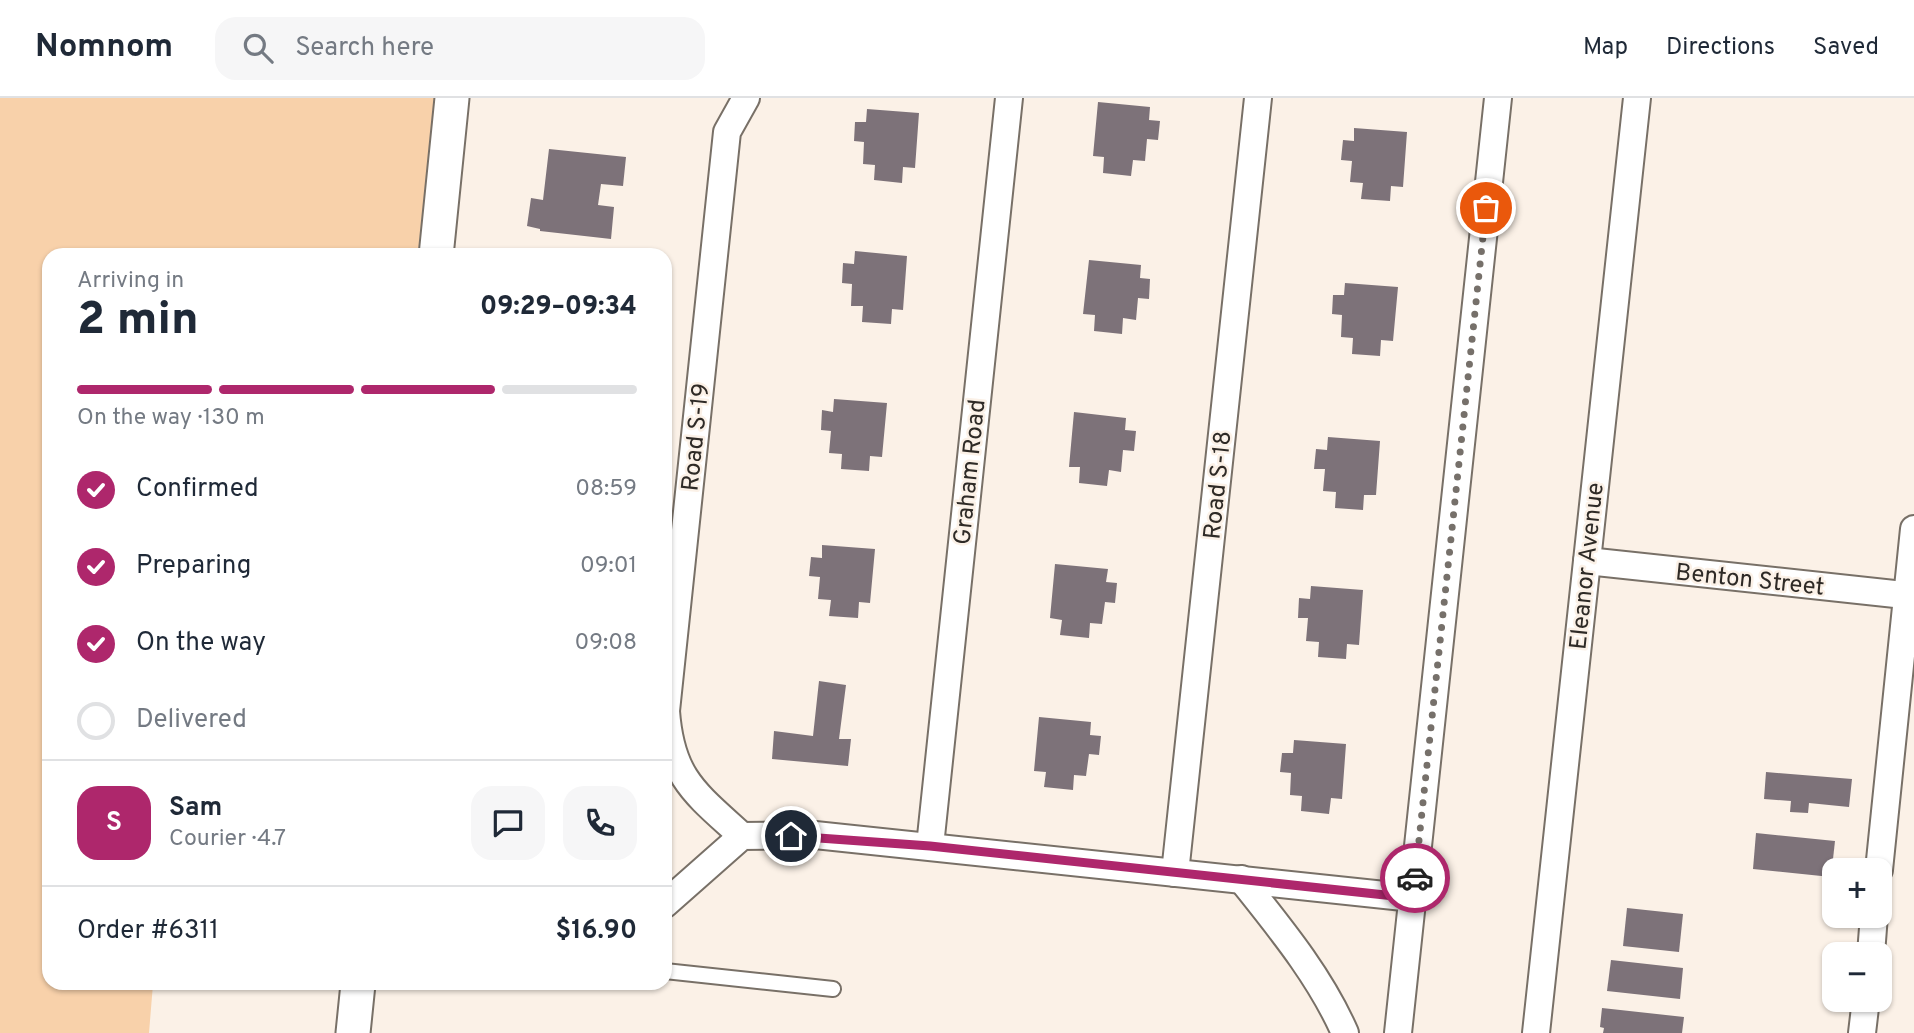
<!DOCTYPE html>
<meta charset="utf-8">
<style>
:root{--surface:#fff;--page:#f6f6f7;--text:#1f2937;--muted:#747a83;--line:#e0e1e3;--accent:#ae276c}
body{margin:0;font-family:Overpass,sans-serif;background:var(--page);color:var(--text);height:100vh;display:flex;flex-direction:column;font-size:26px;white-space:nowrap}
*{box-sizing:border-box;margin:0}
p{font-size:23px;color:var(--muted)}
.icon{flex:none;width:38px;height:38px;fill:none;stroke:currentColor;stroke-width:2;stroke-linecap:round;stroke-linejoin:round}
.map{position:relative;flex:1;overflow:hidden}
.panel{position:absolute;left:42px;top:150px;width:630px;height:742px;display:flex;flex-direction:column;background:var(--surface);border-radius:21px;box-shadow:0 2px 5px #0004}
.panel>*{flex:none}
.fabs{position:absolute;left:1822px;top:760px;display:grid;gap:14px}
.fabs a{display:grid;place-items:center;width:70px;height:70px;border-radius:14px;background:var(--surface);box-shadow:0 2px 5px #0004;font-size:35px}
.pin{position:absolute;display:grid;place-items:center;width:60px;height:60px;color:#fff;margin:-30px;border:4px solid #fff;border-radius:50%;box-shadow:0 2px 7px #0007}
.courier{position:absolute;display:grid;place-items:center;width:70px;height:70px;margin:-35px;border:5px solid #ae276c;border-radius:50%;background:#fff;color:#222;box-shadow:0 2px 9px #0007}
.overview em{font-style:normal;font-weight:800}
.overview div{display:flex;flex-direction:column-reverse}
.overview{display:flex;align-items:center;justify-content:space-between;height:119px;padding:0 35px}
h1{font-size:46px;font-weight:800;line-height:52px}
.bar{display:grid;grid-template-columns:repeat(4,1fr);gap:10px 7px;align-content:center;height:84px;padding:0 35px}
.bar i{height:9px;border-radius:5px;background:var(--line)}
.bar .selected{background:var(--accent)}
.bar p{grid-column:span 4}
.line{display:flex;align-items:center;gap:18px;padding:0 35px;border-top:2px solid var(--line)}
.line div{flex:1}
.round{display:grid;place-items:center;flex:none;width:74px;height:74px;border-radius:21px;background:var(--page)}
ol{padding:0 35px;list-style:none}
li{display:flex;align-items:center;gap:21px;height:77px}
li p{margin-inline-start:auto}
li .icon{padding:7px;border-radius:50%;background:var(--accent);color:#fff;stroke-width:4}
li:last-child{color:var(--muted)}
li i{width:38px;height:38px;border:4px solid var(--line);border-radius:50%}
header{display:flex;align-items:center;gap:42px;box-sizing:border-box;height:98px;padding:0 35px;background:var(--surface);border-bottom:2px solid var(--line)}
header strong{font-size:33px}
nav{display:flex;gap:38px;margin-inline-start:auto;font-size:24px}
.search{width:490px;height:63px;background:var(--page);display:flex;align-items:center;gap:18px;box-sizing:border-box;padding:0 24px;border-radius:21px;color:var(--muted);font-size:26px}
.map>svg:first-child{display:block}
.green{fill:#f8d1aa}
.building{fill:#7d7279}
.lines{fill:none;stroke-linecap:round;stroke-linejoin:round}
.service-casing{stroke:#787067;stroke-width:18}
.minor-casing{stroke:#787067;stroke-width:30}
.tertiary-casing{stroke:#787067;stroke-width:37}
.service{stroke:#fff;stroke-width:14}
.minor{stroke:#fff;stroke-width:26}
.tertiary{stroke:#fff;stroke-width:33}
.done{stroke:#76706a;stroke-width:7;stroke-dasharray:0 12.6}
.route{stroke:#ae276c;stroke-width:9}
.labels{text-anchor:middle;stroke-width:5;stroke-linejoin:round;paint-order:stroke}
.street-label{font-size:24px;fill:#2e2a26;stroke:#fbf1e7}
</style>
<header>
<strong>Nomnom</strong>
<div class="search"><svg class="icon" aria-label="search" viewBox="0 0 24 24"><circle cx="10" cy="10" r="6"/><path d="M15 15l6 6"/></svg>Search here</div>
<nav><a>Map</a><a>Directions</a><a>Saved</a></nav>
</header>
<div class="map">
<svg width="1914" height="935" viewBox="0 0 1914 935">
<rect width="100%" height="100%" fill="#fbf1e7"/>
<!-- green -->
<polygon class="green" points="0,0 434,0 418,157 49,158 49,886 153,886 149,935 0,935"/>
<!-- building -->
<g class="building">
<polygon points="1098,4 1150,9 1149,22 1160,23 1158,42 1147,41 1145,63 1133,62 1131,78 1103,75 1104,59 1093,58"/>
<polygon points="867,11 919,15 915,70 903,69 902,85 874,82 875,67 863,66 864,44 854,43 855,24 866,24"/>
<polygon points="1354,30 1407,34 1403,89 1391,88 1390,103 1361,101 1363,85 1350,84 1352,63 1341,62 1343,42 1354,43"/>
<polygon points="549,51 626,59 623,88 601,86 598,107 614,109 611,141 540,133 540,131 527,128 531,100 543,102"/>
<polygon points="855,153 907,158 903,212 892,211 891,226 862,224 863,208 851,208 852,186 842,185 843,165 854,166"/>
<polygon points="1089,162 1141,167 1140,180 1150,181 1149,201 1138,200 1136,222 1123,220 1122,236 1094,233 1095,217 1083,216"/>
<polygon points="1345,185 1398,189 1393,243 1381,242 1380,258 1352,256 1353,240 1341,239 1342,217 1332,216 1333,197 1344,197"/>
<polygon points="834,301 887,305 882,359 870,358 869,373 841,371 842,356 829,355 831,333 821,332 822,312 833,314"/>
<polygon points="1074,314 1126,320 1125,332 1136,333 1134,353 1123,352 1121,374 1109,372 1107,388 1079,385 1080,369 1069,369"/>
<polygon points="1328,339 1380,343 1376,397 1364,397 1363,412 1335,410 1336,394 1323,393 1325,371 1314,371 1316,351 1327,352"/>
<polygon points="822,447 875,451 870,505 859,504 858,520 829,518 831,502 818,501 820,479 809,478 811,459 822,460"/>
<polygon points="1055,466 1108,471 1106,484 1117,485 1115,505 1105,504 1102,526 1090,525 1089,540 1060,537 1062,522 1050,520"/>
<polygon points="1311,488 1363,492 1359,547 1347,546 1346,561 1318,559 1319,544 1306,543 1308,520 1298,520 1299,500 1310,501"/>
<polygon points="819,583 846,587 839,641 851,641 848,668 772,661 774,633 813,638"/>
<polygon points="1039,619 1091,624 1090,637 1101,638 1099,657 1089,656 1086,678 1074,677 1073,692 1044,689 1046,674 1034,673"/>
<polygon points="1294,642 1346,646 1342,701 1331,700 1329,716 1301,713 1302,698 1290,697 1291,675 1280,674 1282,655 1293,655"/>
<polygon points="1766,674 1852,681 1849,709 1809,705 1808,715 1790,714 1791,703 1764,701"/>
<polygon points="1756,735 1835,743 1831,779 1753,771"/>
<polygon points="1627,810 1683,816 1679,854 1623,848"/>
<polygon points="1611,862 1683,870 1680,901 1607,893"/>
<polygon points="1602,910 1684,919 1682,935 1603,935 1604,930 1600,929"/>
</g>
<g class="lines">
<defs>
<polyline id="service" points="665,873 833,891"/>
<g id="minor">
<polyline points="1587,463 1914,498"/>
<path d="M742,738C695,695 671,680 666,613L727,34L746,0"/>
<polyline points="930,748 1009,0"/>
<polyline points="1879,772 1914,431"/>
<polyline points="1175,775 1258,0"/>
<path d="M1241,781C1280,830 1320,878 1345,935"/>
<polyline points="665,806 742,738 815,737 1413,800"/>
<polyline points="1871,856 1874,817"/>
<polyline points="1398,935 1498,0"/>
<polyline points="1536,935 1637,0"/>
<polyline points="1862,935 1866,901"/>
</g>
<g id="tertiary">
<polyline points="436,158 452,0"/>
<polyline points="353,935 358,886"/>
</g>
</defs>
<!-- service casing -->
<use href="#service" class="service-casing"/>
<!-- minor casing -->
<use href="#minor" class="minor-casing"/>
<!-- tertiary casing -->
<use href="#tertiary" class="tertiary-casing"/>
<!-- service -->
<use href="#service" class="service"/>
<!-- minor -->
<use href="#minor" class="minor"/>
<!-- tertiary -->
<use href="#tertiary" class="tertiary"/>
</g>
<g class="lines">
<!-- done -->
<polyline class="done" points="1415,780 1486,110"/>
<!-- route -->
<polyline class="route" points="791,738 930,748 1413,800 1415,780"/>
</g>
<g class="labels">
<!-- street labels -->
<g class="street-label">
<text transform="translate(695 339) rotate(-84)" y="8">Road S-19</text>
<text transform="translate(969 374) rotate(-84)" y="8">Graham Road</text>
<text transform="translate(1217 387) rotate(-84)" y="8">Road S-18</text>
<text transform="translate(1586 468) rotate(-84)" y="8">Eleanor Avenue</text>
<text transform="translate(1750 481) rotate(6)" y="8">Benton Street</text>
</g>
</g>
</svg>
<div class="fabs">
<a>+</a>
<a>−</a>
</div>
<div class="pin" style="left:1486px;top:110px;background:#ea580c"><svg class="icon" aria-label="bag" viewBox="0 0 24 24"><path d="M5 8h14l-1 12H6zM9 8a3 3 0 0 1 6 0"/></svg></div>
<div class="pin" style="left:791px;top:738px;background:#1f2937"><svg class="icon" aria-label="home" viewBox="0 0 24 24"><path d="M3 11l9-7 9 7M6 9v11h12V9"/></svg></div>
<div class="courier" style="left:1415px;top:780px"><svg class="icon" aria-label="car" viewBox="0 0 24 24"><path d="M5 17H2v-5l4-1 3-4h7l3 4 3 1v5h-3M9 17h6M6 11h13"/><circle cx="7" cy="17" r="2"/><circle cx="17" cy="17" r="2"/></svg></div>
<section class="panel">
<div class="overview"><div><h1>2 min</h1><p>Arriving in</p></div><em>09:29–09:34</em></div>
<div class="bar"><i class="selected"></i><i class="selected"></i><i class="selected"></i><i></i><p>On the way · 130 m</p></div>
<ol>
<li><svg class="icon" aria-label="check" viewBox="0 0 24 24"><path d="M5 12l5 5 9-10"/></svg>Confirmed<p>08:59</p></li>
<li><svg class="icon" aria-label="check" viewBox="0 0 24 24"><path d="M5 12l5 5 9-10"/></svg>Preparing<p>09:01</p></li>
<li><svg class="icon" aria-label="check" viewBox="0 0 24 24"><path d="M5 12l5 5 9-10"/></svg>On the way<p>09:08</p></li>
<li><i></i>Delivered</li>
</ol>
<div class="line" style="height:126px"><b class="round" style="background:var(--accent);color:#fff">S</b><div><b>Sam</b><p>Courier · 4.7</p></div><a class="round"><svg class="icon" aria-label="chat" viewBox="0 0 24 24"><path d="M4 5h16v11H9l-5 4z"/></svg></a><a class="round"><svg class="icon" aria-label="phone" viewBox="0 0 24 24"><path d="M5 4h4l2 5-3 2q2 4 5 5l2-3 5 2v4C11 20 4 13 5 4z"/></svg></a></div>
<div class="line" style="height:91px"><div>Order #6311</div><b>$16.90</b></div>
</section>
</div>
